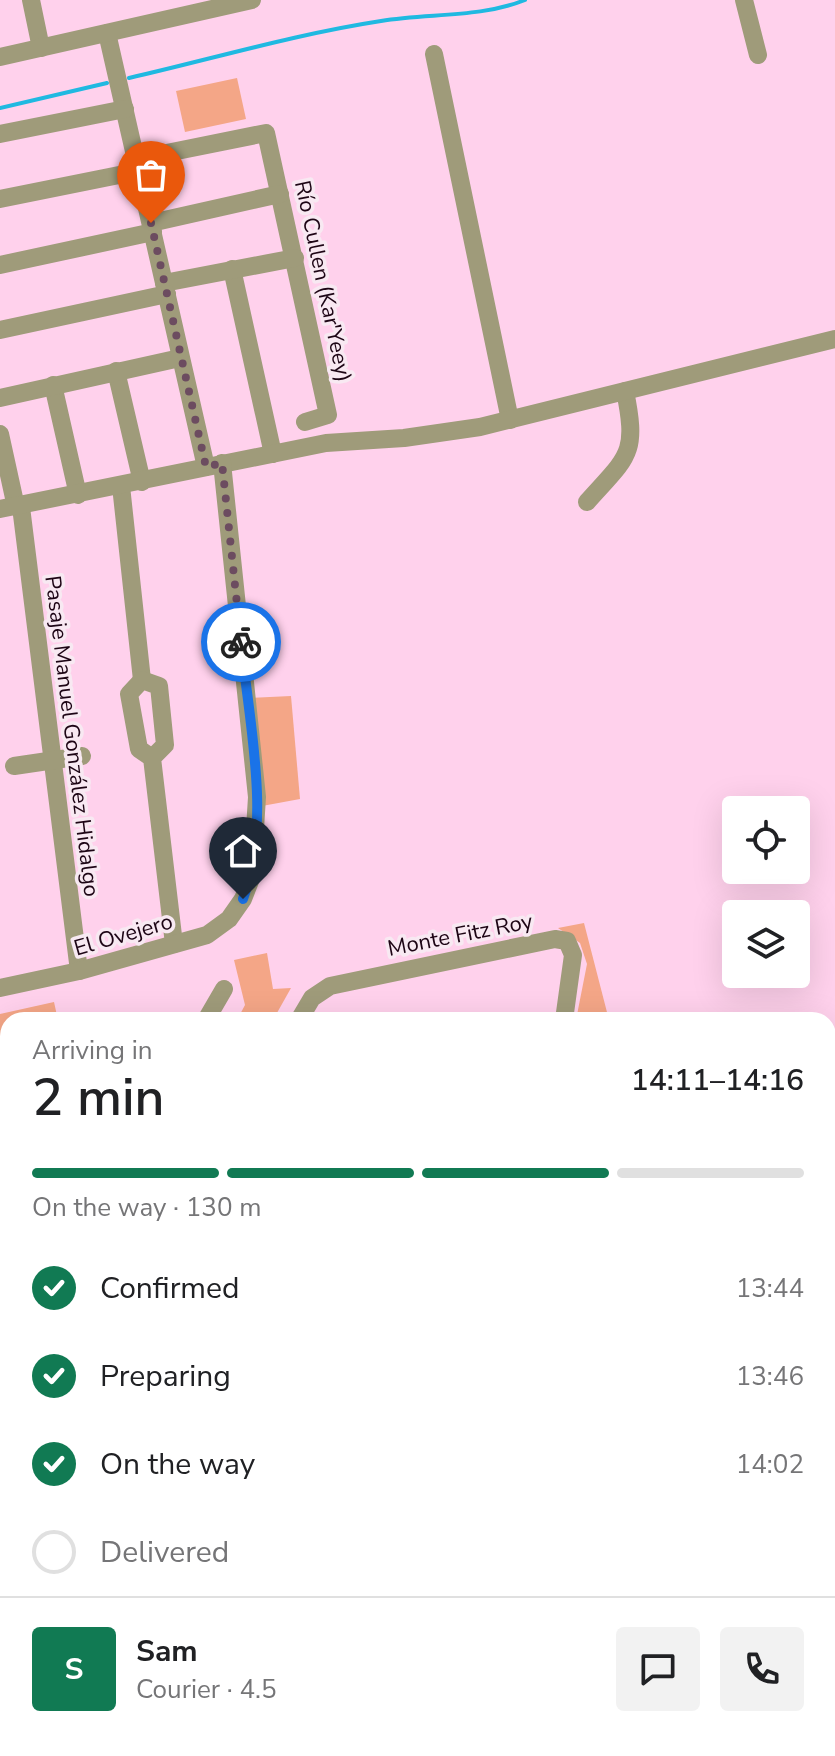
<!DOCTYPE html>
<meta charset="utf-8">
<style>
:root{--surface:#fff;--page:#f2f2f2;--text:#202124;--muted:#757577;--line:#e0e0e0;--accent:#117a53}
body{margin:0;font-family:"Nunito Sans",sans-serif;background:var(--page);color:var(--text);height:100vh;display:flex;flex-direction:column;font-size:30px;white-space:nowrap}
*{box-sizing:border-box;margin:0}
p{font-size:26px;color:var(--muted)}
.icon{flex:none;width:44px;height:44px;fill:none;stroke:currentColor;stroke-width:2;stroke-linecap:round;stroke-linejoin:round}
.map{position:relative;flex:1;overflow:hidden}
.drawer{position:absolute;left:0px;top:1012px;width:836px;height:744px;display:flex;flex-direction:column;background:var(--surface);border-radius:24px 24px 0 0;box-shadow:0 8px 32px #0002}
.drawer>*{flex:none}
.fabs{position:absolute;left:722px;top:796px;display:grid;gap:16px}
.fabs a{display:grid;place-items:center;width:88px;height:88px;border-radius:8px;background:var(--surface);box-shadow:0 8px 32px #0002;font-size:40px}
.pin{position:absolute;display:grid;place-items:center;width:68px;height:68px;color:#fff;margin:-82px -34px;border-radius:50% 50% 50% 0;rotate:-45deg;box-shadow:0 0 8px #0007}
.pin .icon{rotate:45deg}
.courier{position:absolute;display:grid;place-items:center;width:80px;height:80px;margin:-40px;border:6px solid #1a73e8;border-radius:50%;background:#fff;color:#222;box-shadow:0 2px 10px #0007}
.headline em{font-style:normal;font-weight:600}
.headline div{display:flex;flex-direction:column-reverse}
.headline{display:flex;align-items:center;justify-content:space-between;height:136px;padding:0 32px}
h1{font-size:52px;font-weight:600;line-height:60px}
.bar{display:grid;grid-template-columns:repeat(4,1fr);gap:12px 8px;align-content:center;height:96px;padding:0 32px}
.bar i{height:10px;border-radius:6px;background:var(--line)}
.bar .current{background:var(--accent)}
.bar p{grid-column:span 4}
.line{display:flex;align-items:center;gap:20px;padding:0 32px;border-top:2px solid var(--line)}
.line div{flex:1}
.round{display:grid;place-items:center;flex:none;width:84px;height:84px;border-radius:8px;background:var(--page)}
ol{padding:0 32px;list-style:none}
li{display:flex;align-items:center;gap:24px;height:88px}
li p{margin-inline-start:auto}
li .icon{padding:8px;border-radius:50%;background:var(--accent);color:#fff;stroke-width:4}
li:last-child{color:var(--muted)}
li i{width:44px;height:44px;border:4px solid var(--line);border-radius:50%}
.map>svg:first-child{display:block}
.green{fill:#f4a687}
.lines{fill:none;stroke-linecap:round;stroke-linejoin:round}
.stream{stroke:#20b9e1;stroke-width:4}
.minor{stroke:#9f9b7a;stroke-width:18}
.done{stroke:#6c4c60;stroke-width:8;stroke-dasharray:0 14.4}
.route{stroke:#1a73e8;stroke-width:10}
.labels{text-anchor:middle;stroke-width:7;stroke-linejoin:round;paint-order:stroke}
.street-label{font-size:22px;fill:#1d0515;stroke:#f8e9f2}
</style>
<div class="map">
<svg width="835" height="1756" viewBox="0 0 835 1756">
<rect width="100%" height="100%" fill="#ffd1ec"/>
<!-- green -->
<g class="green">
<polygon points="237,78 246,119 185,132 176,91"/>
<polygon points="291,696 300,799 262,806 247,698"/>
<polygon points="584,923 609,1020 576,1020 587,964 580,943 558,928"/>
<polygon points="267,953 273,989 291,988 273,1020 237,1020 245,1005 234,960"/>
<polygon points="54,1002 58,1020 8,1020 8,1198 0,1162 0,1014"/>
<polygon points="828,1559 835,1597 835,1756 799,1756 797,1748 828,1748"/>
</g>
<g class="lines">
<!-- stream -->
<g class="stream">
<path d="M129,78C212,59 296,34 381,21C429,13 480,18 525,0"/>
<polyline points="0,108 107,83"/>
</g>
<!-- minor -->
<g class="minor">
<polyline points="31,0 41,48"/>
<polyline points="744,0 758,55"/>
<polyline points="107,33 206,467"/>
<polyline points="434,54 510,420"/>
<polyline points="0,57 252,0"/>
<polyline points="0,134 125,109"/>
<polyline points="137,159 266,133 328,415 305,422"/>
<polyline points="0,199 139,171"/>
<polyline points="151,223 280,194"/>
<polyline points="0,265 153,232"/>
<polyline points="232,269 273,454"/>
<polyline points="164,283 295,258"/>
<polyline points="0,330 167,294"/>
<polyline points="116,371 142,482"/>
<polyline points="53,385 78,495"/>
<polyline points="0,398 180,358"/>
<polyline points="0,434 16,507"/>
<polyline points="121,486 142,680"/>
<path d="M587,502C628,456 638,455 625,391"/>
<polyline points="21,507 79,971"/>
<polyline points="0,509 326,443 404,438 480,427 835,339"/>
<polyline points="152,758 139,749 129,694 142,680 159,686 165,745 152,758 174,944"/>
<polyline points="14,766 82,756"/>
<polyline points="0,988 79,971 207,935 229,919 243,899 252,876 257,797 222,463"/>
<polyline points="206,1020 224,989"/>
<polyline points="299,1020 312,998 330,986 555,939 567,941 573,955 564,1020"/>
<polyline points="0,1157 8,1155"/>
<polyline points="0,1205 8,1246"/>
<polyline points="0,1357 8,1356"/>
<polyline points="828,1384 835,1383"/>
<polyline points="0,1443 8,1441"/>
<polyline points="0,1526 8,1524"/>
<polyline points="828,1600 835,1637"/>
<polyline points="0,1614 8,1612"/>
<polyline points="0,1698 8,1696"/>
<polyline points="71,1748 73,1756"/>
<polyline points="144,1748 146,1756"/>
<polyline points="221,1748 223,1756"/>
<polyline points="298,1748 300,1756"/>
<polyline points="376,1748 378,1756"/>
<polyline points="467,1748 468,1756"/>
<polyline points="546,1748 548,1756"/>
<polyline points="624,1748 626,1756"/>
<polyline points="701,1748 703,1756"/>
<polyline points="781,1748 783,1756"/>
<polyline points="829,1756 835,1749"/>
</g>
</g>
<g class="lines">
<!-- done -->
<polyline class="done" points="151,223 206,467 222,463 241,642"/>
<!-- route -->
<path class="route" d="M241,642C249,724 272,820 243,899"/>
</g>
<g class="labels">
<!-- street labels -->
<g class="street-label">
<text transform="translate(324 281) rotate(78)" y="8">Río Cullen (Kar'Yeey)</text>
<text transform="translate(73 736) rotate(83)" y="8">Pasaje Manuel González Hidalgo</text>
<text transform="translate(123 934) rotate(-16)" y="8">El Ovejero</text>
<text transform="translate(460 934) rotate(-11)" y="8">Monte Fitz Roy</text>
</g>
</g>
</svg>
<div class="fabs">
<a><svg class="icon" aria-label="locate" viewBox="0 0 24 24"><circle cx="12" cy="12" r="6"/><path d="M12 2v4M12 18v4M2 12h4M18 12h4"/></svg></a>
<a><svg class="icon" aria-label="layers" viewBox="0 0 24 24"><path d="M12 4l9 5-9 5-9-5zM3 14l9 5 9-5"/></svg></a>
</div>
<div class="pin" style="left:151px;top:223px;background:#ea580c"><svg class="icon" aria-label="bag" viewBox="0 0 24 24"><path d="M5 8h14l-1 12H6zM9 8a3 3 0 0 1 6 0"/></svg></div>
<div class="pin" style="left:243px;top:899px;background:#1f2937"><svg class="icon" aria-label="home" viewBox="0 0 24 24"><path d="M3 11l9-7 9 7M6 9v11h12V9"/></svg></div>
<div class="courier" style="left:241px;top:642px"><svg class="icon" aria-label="bike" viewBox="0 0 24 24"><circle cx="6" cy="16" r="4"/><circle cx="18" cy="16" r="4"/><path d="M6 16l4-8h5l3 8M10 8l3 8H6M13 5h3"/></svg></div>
<section class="drawer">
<div class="headline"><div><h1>2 min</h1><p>Arriving in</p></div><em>14:11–14:16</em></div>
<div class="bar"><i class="current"></i><i class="current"></i><i class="current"></i><i></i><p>On the way · 130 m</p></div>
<ol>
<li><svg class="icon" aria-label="check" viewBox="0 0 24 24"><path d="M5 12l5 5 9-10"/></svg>Confirmed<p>13:44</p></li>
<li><svg class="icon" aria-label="check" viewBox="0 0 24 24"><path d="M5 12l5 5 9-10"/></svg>Preparing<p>13:46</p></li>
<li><svg class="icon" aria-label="check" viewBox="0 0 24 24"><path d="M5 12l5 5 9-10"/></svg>On the way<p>14:02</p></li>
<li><i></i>Delivered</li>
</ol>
<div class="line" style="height:144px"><b class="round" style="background:var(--accent);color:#fff">S</b><div><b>Sam</b><p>Courier · 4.5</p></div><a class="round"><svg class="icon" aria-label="chat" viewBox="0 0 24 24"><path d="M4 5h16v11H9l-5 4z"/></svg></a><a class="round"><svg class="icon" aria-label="phone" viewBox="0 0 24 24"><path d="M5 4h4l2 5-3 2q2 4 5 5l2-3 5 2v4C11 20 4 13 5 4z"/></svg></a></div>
</section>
</div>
